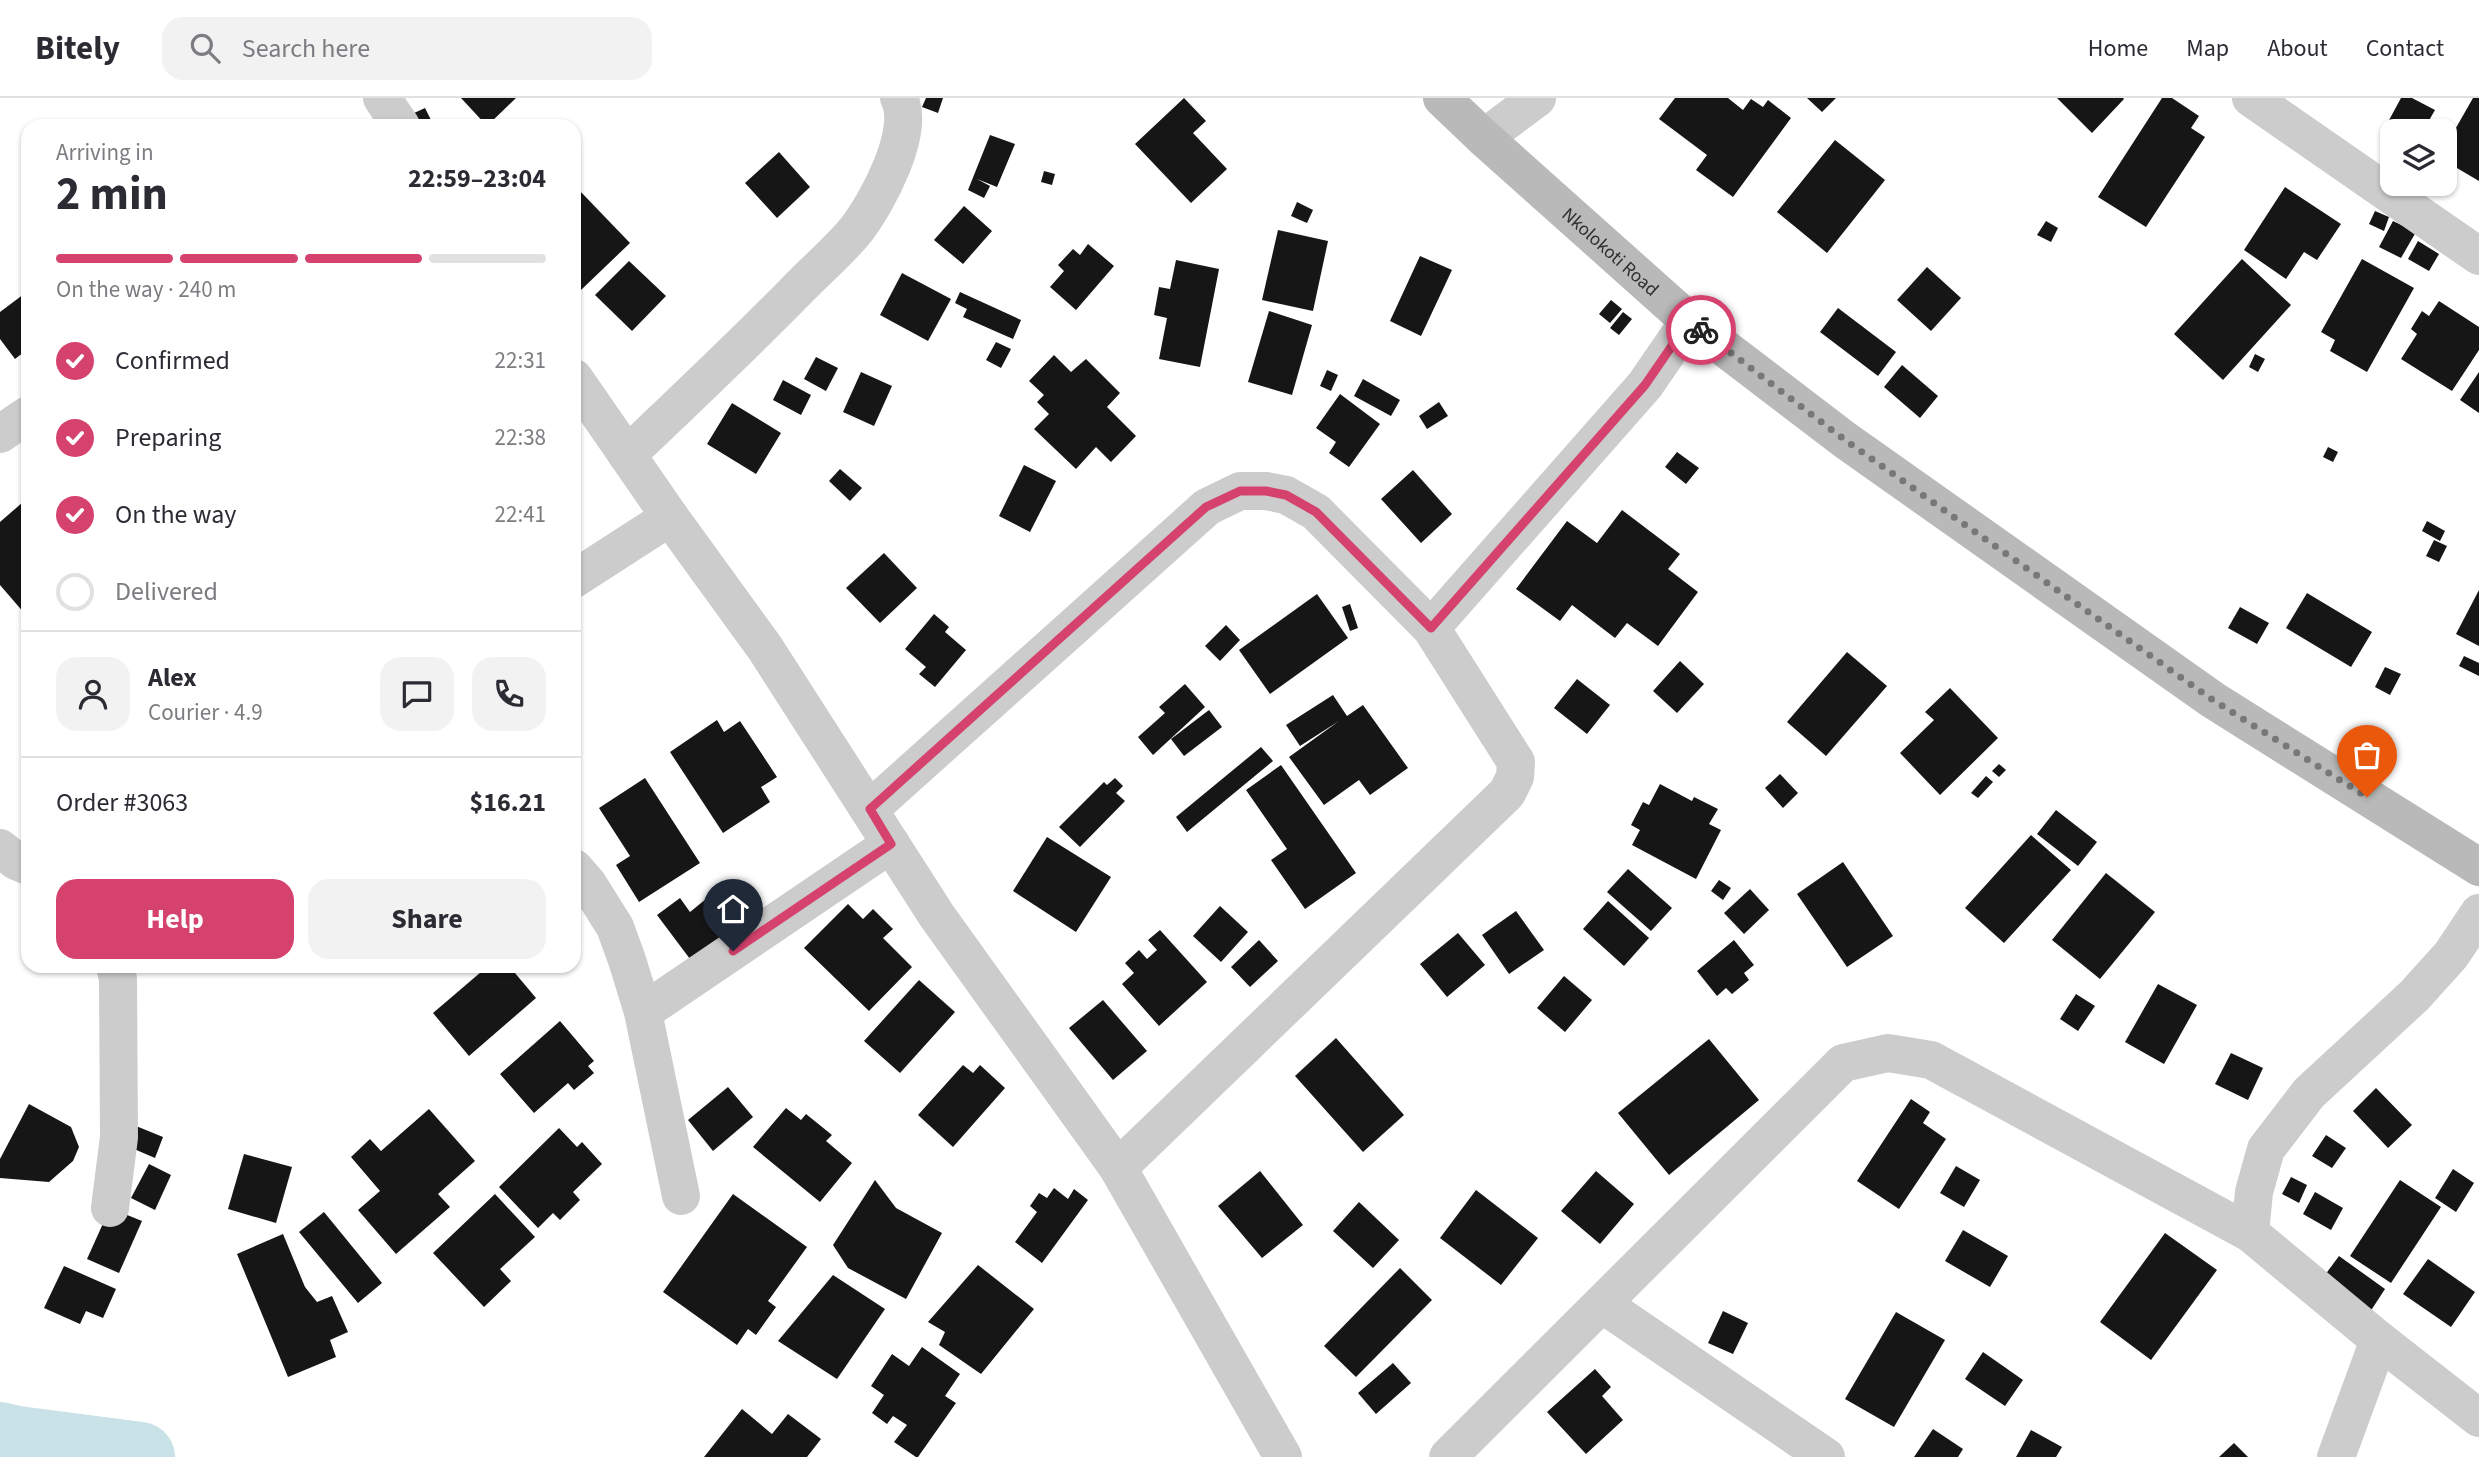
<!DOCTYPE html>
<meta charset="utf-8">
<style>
:root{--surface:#fff;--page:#f2f2f3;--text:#2b2b33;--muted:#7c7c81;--line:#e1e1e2;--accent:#d6426e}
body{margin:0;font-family:"Source Sans 3",sans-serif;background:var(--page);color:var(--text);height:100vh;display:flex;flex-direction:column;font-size:26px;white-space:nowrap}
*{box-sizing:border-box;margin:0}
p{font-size:23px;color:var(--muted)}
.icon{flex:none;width:38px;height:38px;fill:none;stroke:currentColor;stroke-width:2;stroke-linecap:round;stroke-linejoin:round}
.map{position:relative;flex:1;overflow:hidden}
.side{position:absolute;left:21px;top:21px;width:560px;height:854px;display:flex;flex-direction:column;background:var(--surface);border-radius:21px;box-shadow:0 2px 5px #0004}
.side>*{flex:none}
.tools{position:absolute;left:2380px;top:21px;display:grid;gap:14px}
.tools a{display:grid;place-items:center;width:77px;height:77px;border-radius:14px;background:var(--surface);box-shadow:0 2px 5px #0004;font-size:35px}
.pin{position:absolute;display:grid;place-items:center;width:60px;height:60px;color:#fff;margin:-72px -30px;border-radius:50% 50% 50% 0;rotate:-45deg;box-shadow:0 0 7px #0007}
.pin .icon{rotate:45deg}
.courier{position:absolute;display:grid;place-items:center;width:70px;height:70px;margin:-35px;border:5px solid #d6426e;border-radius:50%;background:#fff;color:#222;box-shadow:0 2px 9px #0007}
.head em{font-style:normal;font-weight:700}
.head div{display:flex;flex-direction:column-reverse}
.head{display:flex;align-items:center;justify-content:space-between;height:119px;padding:0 35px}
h1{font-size:46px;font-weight:700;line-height:52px}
.bar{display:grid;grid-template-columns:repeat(4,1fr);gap:10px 7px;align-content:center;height:84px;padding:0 35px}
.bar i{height:9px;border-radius:5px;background:var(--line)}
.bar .current{background:var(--accent)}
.bar p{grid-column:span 4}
.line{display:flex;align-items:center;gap:18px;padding:0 35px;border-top:2px solid var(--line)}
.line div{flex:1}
.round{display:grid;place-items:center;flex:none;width:74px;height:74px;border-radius:21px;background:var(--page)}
ol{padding:0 35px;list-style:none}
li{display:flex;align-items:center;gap:21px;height:77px}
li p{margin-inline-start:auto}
li .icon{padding:7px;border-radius:50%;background:var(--accent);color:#fff;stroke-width:4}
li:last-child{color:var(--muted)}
li i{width:38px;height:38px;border:4px solid var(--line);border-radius:50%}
.button{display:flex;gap:14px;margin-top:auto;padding:14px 35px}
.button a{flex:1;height:80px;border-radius:21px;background:var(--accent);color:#fff;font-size:28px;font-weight:700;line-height:80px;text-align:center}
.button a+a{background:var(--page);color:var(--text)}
header{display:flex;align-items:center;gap:42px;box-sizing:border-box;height:98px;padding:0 35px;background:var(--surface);border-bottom:2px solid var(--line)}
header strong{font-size:33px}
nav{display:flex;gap:38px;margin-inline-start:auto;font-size:24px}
.search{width:490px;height:63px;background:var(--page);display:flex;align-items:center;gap:18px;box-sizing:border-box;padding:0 24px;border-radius:21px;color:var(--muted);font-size:26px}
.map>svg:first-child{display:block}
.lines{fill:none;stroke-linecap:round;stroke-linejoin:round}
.river{stroke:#c9e2e7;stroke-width:70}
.building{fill:#161616}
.street{stroke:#ccc;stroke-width:38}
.secondary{stroke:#b9b9b9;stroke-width:38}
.done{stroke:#787878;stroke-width:7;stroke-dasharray:0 12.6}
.route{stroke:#d6426e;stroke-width:9}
.labels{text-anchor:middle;stroke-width:7;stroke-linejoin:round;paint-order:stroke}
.street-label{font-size:19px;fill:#2f2f2f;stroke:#fff}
</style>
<header>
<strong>Bitely</strong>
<div class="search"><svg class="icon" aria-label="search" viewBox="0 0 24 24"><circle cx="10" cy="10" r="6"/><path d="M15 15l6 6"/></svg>Search here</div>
<nav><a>Home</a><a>Map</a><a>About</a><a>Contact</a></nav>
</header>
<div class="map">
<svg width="2479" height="1359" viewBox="0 0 2479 1359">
<rect width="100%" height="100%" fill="#fff"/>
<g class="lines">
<!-- river -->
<polyline class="river" points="0,1339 17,1343 140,1359"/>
</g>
<!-- building -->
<g class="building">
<polygon points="461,0 516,0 487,28"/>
<polygon points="926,0 943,0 938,15 922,9"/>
<polygon points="1184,0 1206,23 1193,35 1227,71 1191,105 1135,46"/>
<polygon points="1675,0 1728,0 1743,12 1751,1 1763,9 1768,2 1791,20 1733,99 1696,72 1707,57 1659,21"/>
<polygon points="1807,0 1836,0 1822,14"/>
<polygon points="2057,0 2123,0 2124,1 2092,35"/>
<polygon points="2162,0 2172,0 2199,18 2191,30 2205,39 2146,129 2098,99"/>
<polygon points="2401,0 2412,0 2435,12 2423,33 2404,33 2388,24"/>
<polygon points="2473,0 2479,0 2479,83 2445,63 2445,49"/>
<polygon points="425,10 433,26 419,28 412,16"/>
<polygon points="990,37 1015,46 997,89 977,81 990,88 984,100 968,92"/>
<polygon points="1835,42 1885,82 1827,155 1777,114"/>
<polygon points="779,54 810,89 777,120 745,85"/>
<polygon points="1044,73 1055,76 1052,87 1041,84"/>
<polygon points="2285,89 2341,126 2317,162 2304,154 2286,181 2244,152"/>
<polygon points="579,92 630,145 581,192 574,185 574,97"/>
<polygon points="1297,104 1313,112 1307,125 1291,118"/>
<polygon points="964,108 992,133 963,166 934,142"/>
<polygon points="2375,113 2389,119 2384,133 2369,126"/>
<polygon points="2046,123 2058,130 2051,144 2037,137"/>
<polygon points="2393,123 2416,134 2401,160 2379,149"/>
<polygon points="1278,132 1328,143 1313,213 1262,202"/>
<polygon points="2418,143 2439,156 2429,173 2408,161"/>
<polygon points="1088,146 1114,168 1076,212 1050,189 1064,173 1058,167 1073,151 1080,157"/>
<polygon points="1420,158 1452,172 1421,238 1390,223"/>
<polygon points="2242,161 2291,207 2223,282 2174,236"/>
<polygon points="2362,161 2414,190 2367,274 2330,253 2335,242 2321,234"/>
<polygon points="1176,162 1219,171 1200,269 1159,261 1167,220 1154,217 1159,189 1170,191"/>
<polygon points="629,163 666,198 632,233 595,197"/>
<polygon points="1927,169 1961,200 1931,233 1897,202"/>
<polygon points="902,175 951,201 928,243 880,217"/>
<polygon points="28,193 28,251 15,261 0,241 0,214"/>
<polygon points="960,194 1021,222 1013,241 963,219 967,211 955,205"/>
<polygon points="1611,202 1622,211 1610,225 1599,216"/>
<polygon points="2439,203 2479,229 2479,252 2452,293 2401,261 2417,236 2411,231 2422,213 2429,218"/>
<polygon points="1838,210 1896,254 1878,278 1820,234"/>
<polygon points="1269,213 1312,227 1292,297 1248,284"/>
<polygon points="1623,214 1632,221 1619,237 1610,230"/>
<polygon points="996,244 1011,251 1001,270 986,262"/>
<polygon points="2255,256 2265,261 2258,274 2249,269"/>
<polygon points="1054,257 1071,274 1086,261 1120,295 1107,309 1136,338 1111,364 1096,349 1076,371 1034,331 1049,316 1037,304 1044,297 1029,283"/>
<polygon points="816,259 838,270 826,293 804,281"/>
<polygon points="1902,267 1938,298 1920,320 1884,289"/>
<polygon points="1327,272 1338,277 1331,293 1320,288"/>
<polygon points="861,274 892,288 874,328 843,314"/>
<polygon points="2479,274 2479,315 2460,302"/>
<polygon points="1363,281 1400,302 1391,318 1354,298"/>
<polygon points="783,282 811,297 801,317 773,302"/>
<polygon points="1340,296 1380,326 1349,369 1329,355 1336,344 1316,330"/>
<polygon points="1439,304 1448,318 1427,331 1419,318"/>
<polygon points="732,305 781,335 756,376 707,346"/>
<polygon points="2328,349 2338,354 2333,364 2323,359"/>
<polygon points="1677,354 1699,370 1686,386 1665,369"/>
<polygon points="1024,367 1056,383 1030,434 999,418"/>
<polygon points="840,371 862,390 850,403 829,383"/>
<polygon points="1413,372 1452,416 1421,445 1381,401"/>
<polygon points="23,404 28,409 28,513 25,516 0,487 0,424"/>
<polygon points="1622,412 1680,456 1668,471 1698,494 1658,548 1627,525 1615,540 1572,507 1560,523 1516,491 1567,423 1597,445"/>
<polygon points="2427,423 2445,433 2440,443 2422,433"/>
<polygon points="2434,442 2447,448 2439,464 2426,458"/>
<polygon points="884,455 917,490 880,525 846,490"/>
<polygon points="2479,492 2479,548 2456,536"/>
<polygon points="2307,495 2372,534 2351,569 2286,530"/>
<polygon points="1317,496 1348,540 1270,596 1239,552"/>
<polygon points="1350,506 1358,530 1350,533 1342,509"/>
<polygon points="2240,509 2269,525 2257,546 2228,530"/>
<polygon points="934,516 949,529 945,534 966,552 935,589 919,576 926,569 905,551"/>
<polygon points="1226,527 1240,542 1220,563 1205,548"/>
<polygon points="1847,554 1887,588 1826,658 1787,624"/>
<polygon points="2464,558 2479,565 2479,578 2459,568"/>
<polygon points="1680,563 1704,586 1677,615 1653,593"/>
<polygon points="2385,569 2401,576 2390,597 2375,589"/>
<polygon points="1577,581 1610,607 1587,636 1554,610"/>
<polygon points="1185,586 1205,609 1153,657 1138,639 1165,615 1159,609"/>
<polygon points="1950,590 1998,640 1940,697 1900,655 1934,622 1925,614"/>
<polygon points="1333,597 1347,618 1363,607 1408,670 1370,697 1359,682 1324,707 1289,659 1339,623 1300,648 1286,627"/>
<polygon points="1209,612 1222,629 1184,658 1171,641"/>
<polygon points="717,622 724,634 740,623 777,679 761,689 770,704 723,735 670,654"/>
<polygon points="1261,649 1273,663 1187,734 1176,719"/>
<polygon points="1999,666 2006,672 1999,679 1992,673"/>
<polygon points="1281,667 1356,775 1305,811 1271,762 1287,751 1246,692"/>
<polygon points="1780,676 1798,695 1783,710 1765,690"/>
<polygon points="1986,678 1993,684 1978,700 1971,695"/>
<polygon points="645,680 700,765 639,804 616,767 630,758 599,710"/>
<polygon points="1115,680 1123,688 1116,695 1125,703 1080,749 1059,729 1104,684 1107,687"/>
<polygon points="1660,686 1692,703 1694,699 1718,711 1709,726 1721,732 1696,781 1632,747 1640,732 1631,727 1643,704 1649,707"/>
<polygon points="2056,712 2097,744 2078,768 2037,736"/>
<polygon points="2031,737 2071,772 2004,845 1965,810"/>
<polygon points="1047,739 1111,779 1076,834 1013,793"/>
<polygon points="1843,764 1893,838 1847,869 1797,796"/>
<polygon points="1628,771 1672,810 1651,833 1607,794"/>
<polygon points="2106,775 2155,814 2100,881 2052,842"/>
<polygon points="1719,782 1731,790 1723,802 1711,793"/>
<polygon points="722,788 727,796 714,806 741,841 699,873 657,817 680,800 690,814"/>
<polygon points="1750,791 1769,812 1744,836 1724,815"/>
<polygon points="1608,803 1649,840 1624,868 1583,831"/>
<polygon points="848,806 863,821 873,811 893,831 883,840 912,869 869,913 804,850"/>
<polygon points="1220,808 1248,834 1221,864 1193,838"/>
<polygon points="1516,813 1544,852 1509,876 1482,837"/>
<polygon points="1160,832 1207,884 1159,928 1122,886 1134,875 1125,865 1139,852 1147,861 1157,852 1148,842"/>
<polygon points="1458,835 1485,867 1447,899 1420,866"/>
<polygon points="1259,842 1278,863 1250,889 1231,869"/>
<polygon points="1734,842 1754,867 1744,875 1749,882 1732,896 1726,890 1717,898 1697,873"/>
<polygon points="488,868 509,868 536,900 469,958 433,915"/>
<polygon points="1564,878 1592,902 1565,934 1537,910"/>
<polygon points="919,882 955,914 900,975 864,943"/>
<polygon points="2158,886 2197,907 2164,966 2125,944"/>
<polygon points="2076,896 2095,908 2078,933 2060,921"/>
<polygon points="1103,902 1147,953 1113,982 1069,930"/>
<polygon points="560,923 594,963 588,968 594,975 574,992 568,985 534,1015 500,976"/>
<polygon points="1336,940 1404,1017 1363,1054 1295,978"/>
<polygon points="1709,941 1759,1002 1669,1077 1618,1015"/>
<polygon points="2231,955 2263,970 2248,1002 2215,986"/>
<polygon points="963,967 973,975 980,967 1005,990 953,1049 918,1017"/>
<polygon points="728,989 753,1019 713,1053 688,1022"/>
<polygon points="2376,990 2412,1027 2388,1050 2353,1013"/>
<polygon points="1911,1001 1930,1014 1923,1025 1946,1041 1899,1111 1857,1083"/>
<polygon points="29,1006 71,1029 79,1049 73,1063 49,1084 0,1080 0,1061"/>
<polygon points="786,1010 801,1022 806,1016 832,1037 826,1043 852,1065 820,1104 753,1049"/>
<polygon points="429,1011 475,1063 438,1096 450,1109 396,1156 358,1112 380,1093 351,1059 370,1041 381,1053"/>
<polygon points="136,1028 163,1039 155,1060 127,1048"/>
<polygon points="559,1030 577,1049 582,1044 602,1066 573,1094 580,1102 560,1122 553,1115 538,1130 499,1089"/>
<polygon points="2326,1037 2346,1050 2332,1070 2312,1058"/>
<polygon points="244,1056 292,1069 276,1125 228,1111"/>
<polygon points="149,1066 171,1077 155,1112 131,1100"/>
<polygon points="1956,1068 1980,1082 1964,1109 1940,1095"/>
<polygon points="2453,1071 2474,1085 2456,1114 2435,1100"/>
<polygon points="1260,1073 1303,1127 1262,1160 1218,1108"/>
<polygon points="1596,1073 1634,1106 1600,1146 1561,1113"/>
<polygon points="2291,1079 2307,1087 2299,1105 2282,1096"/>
<polygon points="875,1082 896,1110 942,1135 906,1201 848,1170 833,1147"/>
<polygon points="2400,1082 2441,1109 2391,1185 2350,1158"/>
<polygon points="1054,1090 1068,1101 1074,1091 1088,1102 1042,1165 1015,1144 1037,1114 1030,1108 1039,1095 1047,1100"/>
<polygon points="1476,1092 1538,1140 1501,1187 1440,1140"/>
<polygon points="2315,1094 2343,1110 2331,1132 2303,1116"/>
<polygon points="495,1096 535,1139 500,1171 511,1183 484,1209 433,1155"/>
<polygon points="733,1096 807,1149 768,1203 776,1209 756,1237 748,1231 737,1247 663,1194"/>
<polygon points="1359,1104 1399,1142 1373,1170 1333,1133"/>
<polygon points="110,1110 142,1123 119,1175 87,1161"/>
<polygon points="324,1114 382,1185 358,1205 299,1134"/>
<polygon points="1963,1132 2008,1158 1990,1189 1945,1163"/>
<polygon points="2165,1135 2217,1172 2151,1262 2100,1224"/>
<polygon points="283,1136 305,1189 317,1204 332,1198 348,1234 330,1242 336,1259 288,1279 237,1156"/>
<polygon points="2339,1158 2385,1191 2370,1214 2322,1181"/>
<polygon points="2428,1161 2475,1194 2451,1229 2403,1196"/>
<polygon points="978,1167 1034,1211 981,1276 939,1247 945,1234 928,1224"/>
<polygon points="64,1168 116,1191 103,1220 86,1213 80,1226 44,1210"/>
<polygon points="1400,1170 1432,1202 1356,1279 1324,1248"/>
<polygon points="833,1177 885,1211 837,1281 778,1243"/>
<polygon points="1723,1213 1748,1225 1733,1256 1708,1245"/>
<polygon points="1896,1214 1945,1242 1894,1329 1845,1301"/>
<polygon points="922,1249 960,1276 945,1298 956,1305 918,1359 916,1359 894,1344 907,1327 893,1318 887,1326 872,1315 884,1297 871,1288 892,1256 909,1268"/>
<polygon points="1983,1254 2023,1282 2005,1308 1965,1281"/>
<polygon points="1393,1265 1411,1285 1376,1316 1358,1295"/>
<polygon points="1595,1271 1611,1289 1602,1298 1623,1322 1586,1356 1547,1314"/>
<polygon points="742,1311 772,1336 788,1316 821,1341 807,1359 704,1359"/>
<polygon points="1933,1331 1963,1351 1958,1359 1914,1359"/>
<polygon points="2031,1332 2062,1349 2056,1359 2016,1359"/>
<polygon points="2234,1345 2248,1359 2219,1359"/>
</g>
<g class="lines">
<!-- street -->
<g class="street">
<polyline points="382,0 401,28"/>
<polyline points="2251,0 2479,158"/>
<polyline points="1484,40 1537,0"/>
<polyline points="574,280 670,419 765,550 937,818 1118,1070 1283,1359"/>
<polyline points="0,336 28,317"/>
<path d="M627,357C684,303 741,249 796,193C815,173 838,154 856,132C877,105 916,33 899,0"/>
<polyline points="574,481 670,419"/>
<polyline points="1431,530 1645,287 1689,223"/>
<polyline points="870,711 1207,409 1240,393 1266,393 1286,397 1316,414 1431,530 1516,664 1515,679 1507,695 1118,1070"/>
<polyline points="0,750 16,763 28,768"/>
<polyline points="574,770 588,786 615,829 627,862 643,914 681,1098"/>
<polyline points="643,914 891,746"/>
<polyline points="110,1110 119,1039 118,881 115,868"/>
<polyline points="2250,1135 2254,1094 2266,1051 2309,995 2414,898 2451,857 2479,815"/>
<polyline points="1602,1206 1826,1359"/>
<polyline points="1448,1359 1843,965 1888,955 1931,962 2250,1135 2379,1242 2479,1320"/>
<polyline points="2336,1359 2379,1242"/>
</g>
<!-- secondary -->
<path class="secondary" id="s1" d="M1442,0L1484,40L1689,223L1845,342L2213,602L2479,769"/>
</g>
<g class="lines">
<!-- done -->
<polyline class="done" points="1701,232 1845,342 2213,602 2367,699"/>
<!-- route -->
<polyline class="route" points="733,853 891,746 870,711 1206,409 1240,393 1266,393 1286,397 1316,414 1431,530 1645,287 1689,223 1701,232"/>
</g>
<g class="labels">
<!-- street labels -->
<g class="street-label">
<text dy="7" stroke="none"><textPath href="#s1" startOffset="228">Nkolokoti Road</textPath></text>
</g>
</g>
</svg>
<div class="tools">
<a><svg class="icon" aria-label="layers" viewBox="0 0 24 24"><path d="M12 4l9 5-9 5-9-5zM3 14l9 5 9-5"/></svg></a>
</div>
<div class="pin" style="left:2367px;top:699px;background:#ea580c"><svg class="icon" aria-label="bag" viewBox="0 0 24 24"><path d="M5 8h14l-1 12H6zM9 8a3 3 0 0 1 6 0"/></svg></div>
<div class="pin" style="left:733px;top:853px;background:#1f2937"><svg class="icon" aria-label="home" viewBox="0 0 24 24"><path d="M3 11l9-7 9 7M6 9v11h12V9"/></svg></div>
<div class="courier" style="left:1701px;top:232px"><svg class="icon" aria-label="bike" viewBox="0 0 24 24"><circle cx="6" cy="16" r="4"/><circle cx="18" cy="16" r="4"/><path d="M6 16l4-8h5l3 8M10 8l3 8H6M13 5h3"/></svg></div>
<section class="side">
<div class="head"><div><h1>2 min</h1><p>Arriving in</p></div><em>22:59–23:04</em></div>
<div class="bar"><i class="current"></i><i class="current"></i><i class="current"></i><i></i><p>On the way · 240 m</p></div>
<ol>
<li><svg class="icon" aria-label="check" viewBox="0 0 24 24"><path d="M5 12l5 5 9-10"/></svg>Confirmed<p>22:31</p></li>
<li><svg class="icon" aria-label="check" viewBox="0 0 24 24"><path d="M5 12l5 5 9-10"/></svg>Preparing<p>22:38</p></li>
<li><svg class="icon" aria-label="check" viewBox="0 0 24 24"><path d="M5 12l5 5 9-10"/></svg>On the way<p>22:41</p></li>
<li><i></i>Delivered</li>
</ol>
<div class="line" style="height:126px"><a class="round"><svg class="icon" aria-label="person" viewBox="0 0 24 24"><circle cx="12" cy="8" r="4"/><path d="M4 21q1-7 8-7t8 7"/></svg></a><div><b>Alex</b><p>Courier · 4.9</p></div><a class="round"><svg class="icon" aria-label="chat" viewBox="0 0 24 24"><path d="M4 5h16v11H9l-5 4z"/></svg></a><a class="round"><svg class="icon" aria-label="phone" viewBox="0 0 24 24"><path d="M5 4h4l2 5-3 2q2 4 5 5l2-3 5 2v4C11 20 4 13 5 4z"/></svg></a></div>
<div class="line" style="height:91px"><div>Order #3063</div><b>$16.21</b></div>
<div class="button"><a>Help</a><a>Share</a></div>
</section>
</div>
